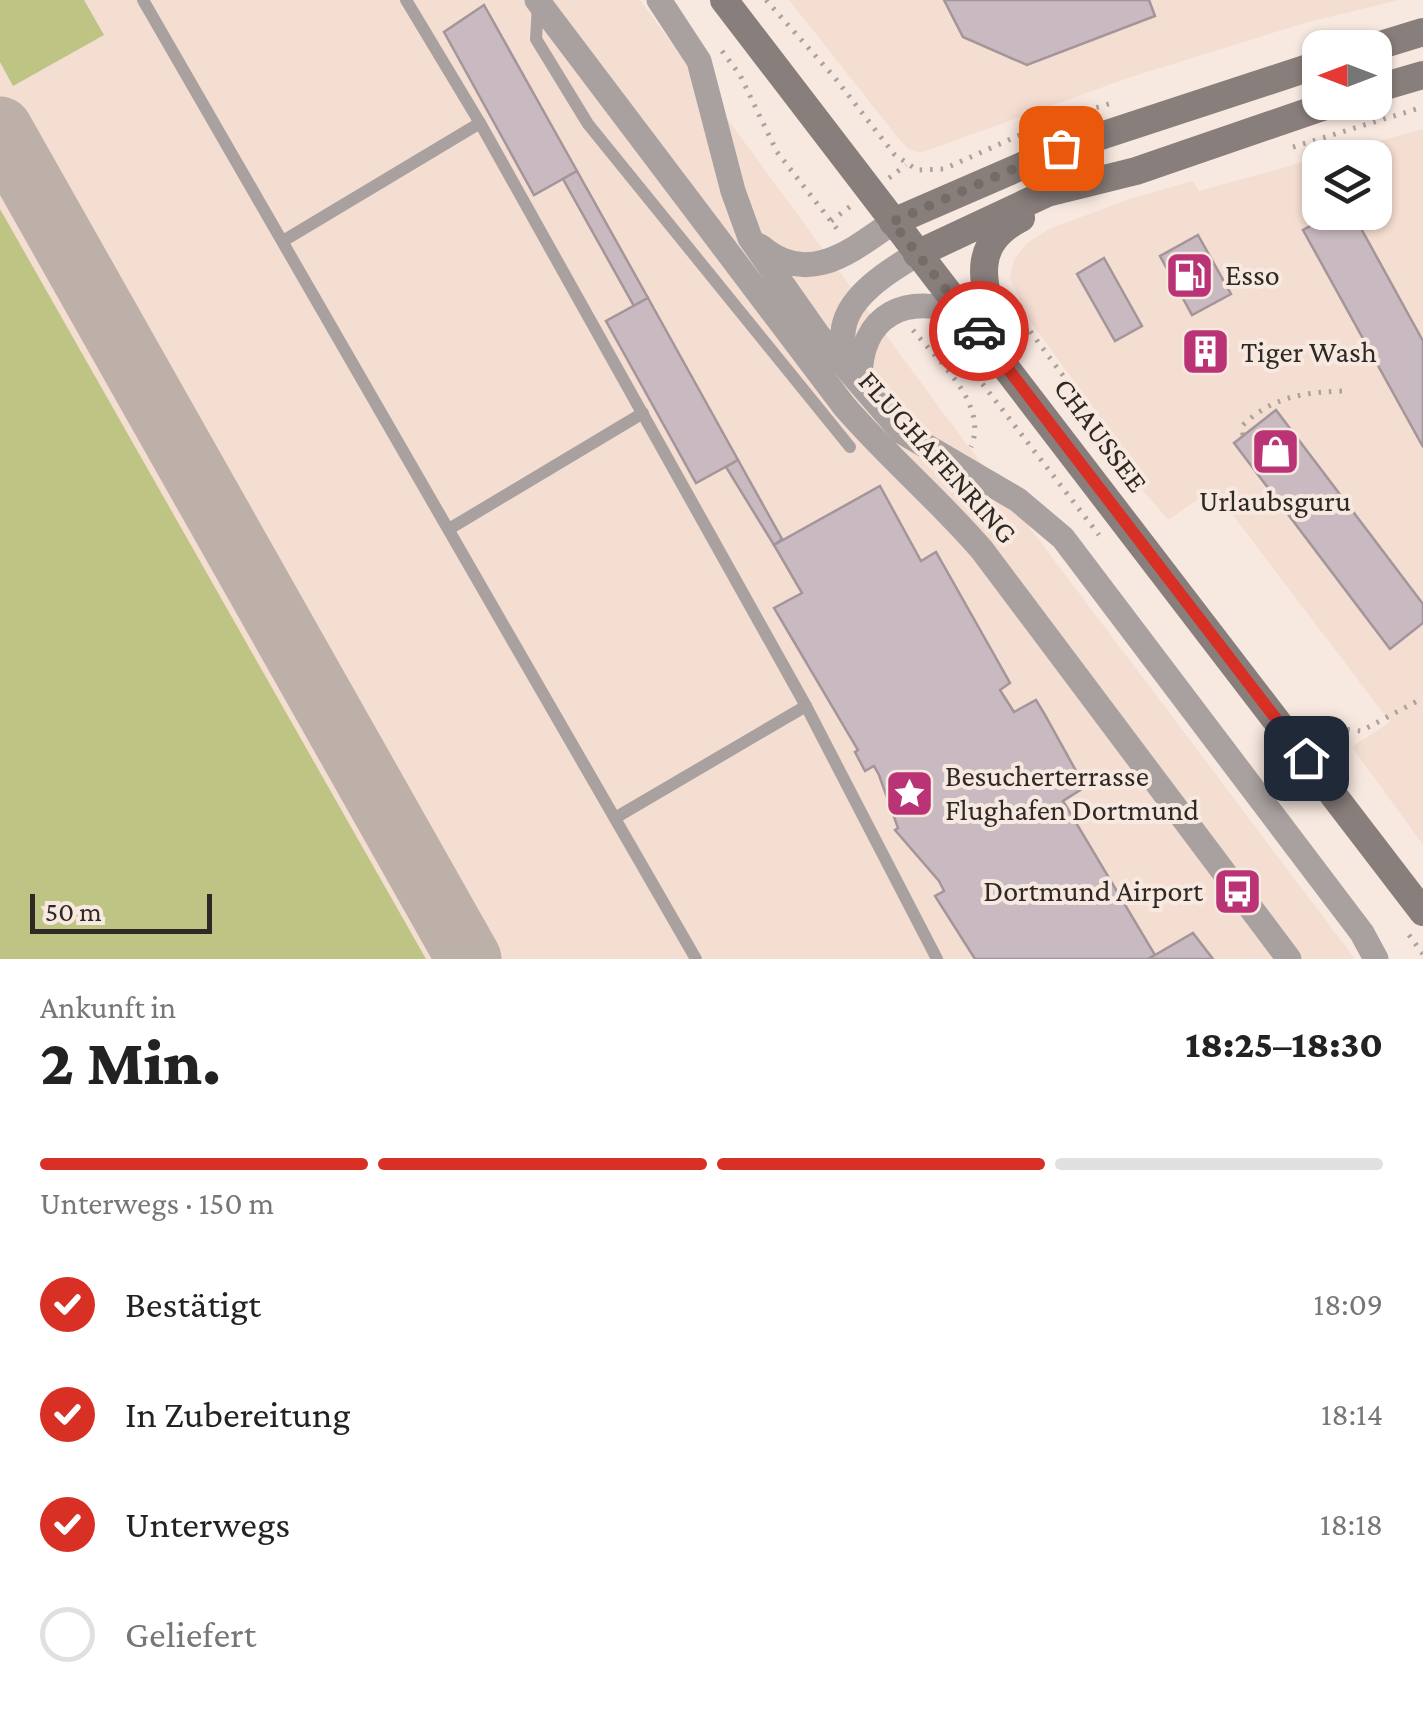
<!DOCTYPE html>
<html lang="de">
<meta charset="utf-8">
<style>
:root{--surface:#fff;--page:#f6f6f6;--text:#222;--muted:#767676;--line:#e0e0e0;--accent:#d93025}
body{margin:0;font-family:"Crimson Pro",serif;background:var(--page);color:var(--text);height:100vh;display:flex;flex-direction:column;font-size:38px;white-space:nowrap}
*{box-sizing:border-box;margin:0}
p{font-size:32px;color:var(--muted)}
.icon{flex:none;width:55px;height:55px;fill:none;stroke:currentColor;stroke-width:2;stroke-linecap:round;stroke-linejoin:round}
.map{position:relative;height:959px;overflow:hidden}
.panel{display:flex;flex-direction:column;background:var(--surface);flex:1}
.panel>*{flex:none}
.needle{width:65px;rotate:270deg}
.fabs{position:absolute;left:1302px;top:30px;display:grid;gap:20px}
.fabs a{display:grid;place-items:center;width:90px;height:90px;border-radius:20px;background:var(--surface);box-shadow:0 2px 8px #0004;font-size:50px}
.scale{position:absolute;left:30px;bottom:25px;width:182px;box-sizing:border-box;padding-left:10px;border:5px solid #2f2926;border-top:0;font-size:28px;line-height:35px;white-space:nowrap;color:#2f2926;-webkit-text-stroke:8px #f8e9e0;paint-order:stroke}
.pin{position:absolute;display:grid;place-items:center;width:85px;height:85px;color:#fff;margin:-42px;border-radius:20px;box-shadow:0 5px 15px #0006}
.courier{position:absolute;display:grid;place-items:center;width:100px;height:100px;margin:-50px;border:8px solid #d93025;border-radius:50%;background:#fff;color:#222;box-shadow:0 2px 12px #0007}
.head em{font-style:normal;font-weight:800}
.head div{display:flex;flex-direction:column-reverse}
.head{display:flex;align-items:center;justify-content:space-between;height:170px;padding:0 40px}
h1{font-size:65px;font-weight:800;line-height:75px}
.bar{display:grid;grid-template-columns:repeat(4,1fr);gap:15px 10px;align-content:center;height:120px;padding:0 40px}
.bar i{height:12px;border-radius:8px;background:var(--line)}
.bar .on{background:var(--accent)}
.bar p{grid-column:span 4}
ol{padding:0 40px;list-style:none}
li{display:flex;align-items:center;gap:30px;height:110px}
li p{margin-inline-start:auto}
li .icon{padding:10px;border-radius:50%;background:var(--accent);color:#fff;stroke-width:4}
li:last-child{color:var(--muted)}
li i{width:55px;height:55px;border:5px solid var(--line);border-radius:50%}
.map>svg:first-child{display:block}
.built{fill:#f4ddd1;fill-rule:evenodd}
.green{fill:#bec584}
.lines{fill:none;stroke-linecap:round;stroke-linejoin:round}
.taxiway{stroke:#bcb0a9;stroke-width:65}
.building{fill:#c9b9c0;stroke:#a4959b;stroke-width:2.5}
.path{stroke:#ada19b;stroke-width:5;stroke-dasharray:2.5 8;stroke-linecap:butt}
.service{stroke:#a9a19f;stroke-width:12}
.minor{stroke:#a9a19f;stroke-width:25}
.secondary{stroke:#887e7b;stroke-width:28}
.done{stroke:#756c67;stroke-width:10;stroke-dasharray:0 18}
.route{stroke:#d93025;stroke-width:12}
.labels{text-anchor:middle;stroke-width:8;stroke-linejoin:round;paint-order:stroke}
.poi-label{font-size:30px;fill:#2f2926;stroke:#f8e9e0;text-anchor:start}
.street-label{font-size:30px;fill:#2f2926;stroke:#f8e9e0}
</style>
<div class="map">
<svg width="1423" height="959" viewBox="0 0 1423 959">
<rect width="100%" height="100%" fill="#f8e9e0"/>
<!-- built -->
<g class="built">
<polygon points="0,0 640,0 947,418 1355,959 0,959"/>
<polygon points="789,0 1399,0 1305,23 1131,77 920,153 908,149 895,134"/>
<path d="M1423,129V845L1352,747L1390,722L1213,489L1168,520L1129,474L1100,417L1027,317L1010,278L1014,260L1027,243L1051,228L1130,199L1193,181L1199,191ZM1320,158H1375V212H1320Z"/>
</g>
<!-- green -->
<g class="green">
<polygon points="0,0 84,0 104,35 13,86 0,62"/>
<polygon points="0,209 426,959 0,959"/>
</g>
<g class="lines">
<!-- taxiway -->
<polyline class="taxiway" points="0,129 469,959"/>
</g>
<!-- building -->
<g class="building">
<polygon points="944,0 1149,0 1155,16 1027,65 963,37"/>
<polygon points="484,5 577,171 534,195 444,32"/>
<polygon points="577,171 648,298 634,306 563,179"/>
<polygon points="1336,212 1352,212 1423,341 1423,447 1303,230"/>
<polygon points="1198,235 1231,294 1192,315 1160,256"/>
<polygon points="1104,258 1142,326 1115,341 1077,274"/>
<polygon points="648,298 738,460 696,483 606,321"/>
<polygon points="1219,335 1228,350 1193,369 1185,354"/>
<polygon points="1276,410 1423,604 1423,623 1390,649 1234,443"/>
<polygon points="738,460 782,539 774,545 726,467"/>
<polygon points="880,486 921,561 936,552 1010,683 1000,690 1014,712 1036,700 1045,715 1085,787 1063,801 1155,955 1148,959 975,959 935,896 944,891 939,881 895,830 898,828 879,775 874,766 865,771 855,752 858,750 774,608 802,593 774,545"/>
<polygon points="1193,933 1213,959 1148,959 1155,955"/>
</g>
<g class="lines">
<!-- path -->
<g class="path">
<polyline points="766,0 835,78 894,154 917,170 944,169 1051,121 1112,103"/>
<polyline points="1323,40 1351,31"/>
<polyline points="722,51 740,75 777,152 837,229"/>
<polyline points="1293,147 1423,107"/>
<polyline points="889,178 906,165"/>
<polyline points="831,221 852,205"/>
<polyline points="1024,323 1087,408 1115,464"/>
<path d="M913,330C938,361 989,404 971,447"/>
<polyline points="944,334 1099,535"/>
<path d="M1243,435L1242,426C1272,396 1306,392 1346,391"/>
<polyline points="1316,726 1361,731 1423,698"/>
<polyline points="1409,935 1423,954"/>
</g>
<!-- service -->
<g class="service">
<polyline points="143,0 696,959"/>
<polyline points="406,0 480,123 806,706 937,959"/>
<polyline points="538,5 536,39 588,124 850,447"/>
<polyline points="283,241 480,123"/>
<polyline points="449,529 643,413"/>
<polyline points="615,818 806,706"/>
</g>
<!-- minor -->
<g class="minor">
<path d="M537,0L844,406C888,457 938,499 982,550L1289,959"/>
<polyline points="659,0 699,61 733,191 750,238 818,335 902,432 1018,500 1063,538 1362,933 1376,959"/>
<path d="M760,246C808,287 850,252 893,222"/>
<path d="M852,367C821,313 876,279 917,254"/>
<path d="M860,380C860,313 907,292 966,315"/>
</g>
<!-- secondary -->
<g class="secondary">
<polyline points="724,0 1423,912"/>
<polyline points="1371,48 1423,32"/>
<polyline points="1375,89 1423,75"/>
<polyline points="893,222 1061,149 1320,64"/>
<polyline points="917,254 1047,193 1136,171 1337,102"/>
<path d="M1005,356C993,303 957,251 1021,218"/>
</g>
</g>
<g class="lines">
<!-- done -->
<polyline class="done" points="979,331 892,222 1061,148"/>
<!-- route -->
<polyline class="route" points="979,331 1306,758"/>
</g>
<!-- icons -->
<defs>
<symbol id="fuel-square" viewBox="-11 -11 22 22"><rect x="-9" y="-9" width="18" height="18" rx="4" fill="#ba3375" stroke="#f8e9e0"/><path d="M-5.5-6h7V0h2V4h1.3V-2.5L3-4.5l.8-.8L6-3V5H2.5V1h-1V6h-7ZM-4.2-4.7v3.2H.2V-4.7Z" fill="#fff"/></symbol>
<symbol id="building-square" viewBox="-11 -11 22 22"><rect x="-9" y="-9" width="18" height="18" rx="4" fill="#ba3375" stroke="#f8e9e0"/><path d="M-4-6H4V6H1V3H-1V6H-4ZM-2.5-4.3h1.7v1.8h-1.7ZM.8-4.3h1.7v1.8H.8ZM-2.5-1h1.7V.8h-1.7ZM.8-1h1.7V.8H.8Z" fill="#fff"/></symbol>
<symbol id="shop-square" viewBox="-11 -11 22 22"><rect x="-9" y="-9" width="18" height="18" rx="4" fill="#ba3375" stroke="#f8e9e0"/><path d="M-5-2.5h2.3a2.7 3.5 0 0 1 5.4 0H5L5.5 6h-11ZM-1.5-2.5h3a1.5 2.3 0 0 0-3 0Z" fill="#fff"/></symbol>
<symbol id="sight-square" viewBox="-11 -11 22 22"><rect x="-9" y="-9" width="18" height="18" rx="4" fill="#ba3375" stroke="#f8e9e0"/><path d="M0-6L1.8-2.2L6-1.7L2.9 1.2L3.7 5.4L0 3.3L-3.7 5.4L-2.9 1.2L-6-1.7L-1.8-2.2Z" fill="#fff"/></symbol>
<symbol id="bus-square" viewBox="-11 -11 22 22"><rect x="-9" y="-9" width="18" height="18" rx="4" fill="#ba3375" stroke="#f8e9e0"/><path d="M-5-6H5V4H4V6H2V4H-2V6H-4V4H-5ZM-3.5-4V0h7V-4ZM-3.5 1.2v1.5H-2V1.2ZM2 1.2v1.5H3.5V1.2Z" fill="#fff"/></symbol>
</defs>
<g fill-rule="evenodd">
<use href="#fuel-square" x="1162" y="248" width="55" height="55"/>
<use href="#building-square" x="1178" y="324" width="55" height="55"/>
<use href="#shop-square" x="1248" y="424" width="55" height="55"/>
<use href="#sight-square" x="882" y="766" width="55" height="55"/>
<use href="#bus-square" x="1210" y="864" width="55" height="55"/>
</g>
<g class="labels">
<!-- poi labels -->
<g class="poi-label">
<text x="1225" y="285">Esso</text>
<text x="1241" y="362">Tiger Wash</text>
<text x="1275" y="511" text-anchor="middle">Urlaubsguru</text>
<text x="945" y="786">Besucherterrasse<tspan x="945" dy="34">Flughafen Dortmund</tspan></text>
<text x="1203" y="901" text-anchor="end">Dortmund Airport</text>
</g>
<!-- street labels -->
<g class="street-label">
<text transform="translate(1101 435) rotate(53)" y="10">CHAUSSEE</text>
<text transform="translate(938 457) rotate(48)" y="10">FLUGHAFENRING</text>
</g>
</g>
</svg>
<div class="fabs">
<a><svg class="needle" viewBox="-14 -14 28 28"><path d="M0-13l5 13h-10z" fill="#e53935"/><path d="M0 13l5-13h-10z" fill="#767676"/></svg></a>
<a><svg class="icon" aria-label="layers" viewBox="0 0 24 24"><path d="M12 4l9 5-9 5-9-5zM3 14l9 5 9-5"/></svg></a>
</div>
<div class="scale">50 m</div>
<div class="pin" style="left:1061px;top:148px;background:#ea580c"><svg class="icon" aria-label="bag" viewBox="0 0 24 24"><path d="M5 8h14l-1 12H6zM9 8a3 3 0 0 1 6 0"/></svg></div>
<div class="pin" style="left:1306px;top:758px;background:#1f2937"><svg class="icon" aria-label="home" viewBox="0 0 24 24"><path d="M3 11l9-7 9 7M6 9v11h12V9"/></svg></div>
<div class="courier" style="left:979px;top:331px"><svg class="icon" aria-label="car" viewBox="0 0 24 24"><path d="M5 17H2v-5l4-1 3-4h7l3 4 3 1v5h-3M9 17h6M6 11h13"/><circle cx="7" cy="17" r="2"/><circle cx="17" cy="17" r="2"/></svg></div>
</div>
<section class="panel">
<div class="head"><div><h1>2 Min.</h1><p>Ankunft in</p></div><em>18:25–18:30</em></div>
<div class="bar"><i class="on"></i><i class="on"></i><i class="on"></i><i></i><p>Unterwegs · 150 m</p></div>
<ol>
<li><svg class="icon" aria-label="check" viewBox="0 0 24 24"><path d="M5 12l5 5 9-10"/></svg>Bestätigt<p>18:09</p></li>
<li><svg class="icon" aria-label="check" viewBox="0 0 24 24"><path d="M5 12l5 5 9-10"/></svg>In Zubereitung<p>18:14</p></li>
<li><svg class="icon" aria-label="check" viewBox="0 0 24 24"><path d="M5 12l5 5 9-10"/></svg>Unterwegs<p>18:18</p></li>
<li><i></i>Geliefert</li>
</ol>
</section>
